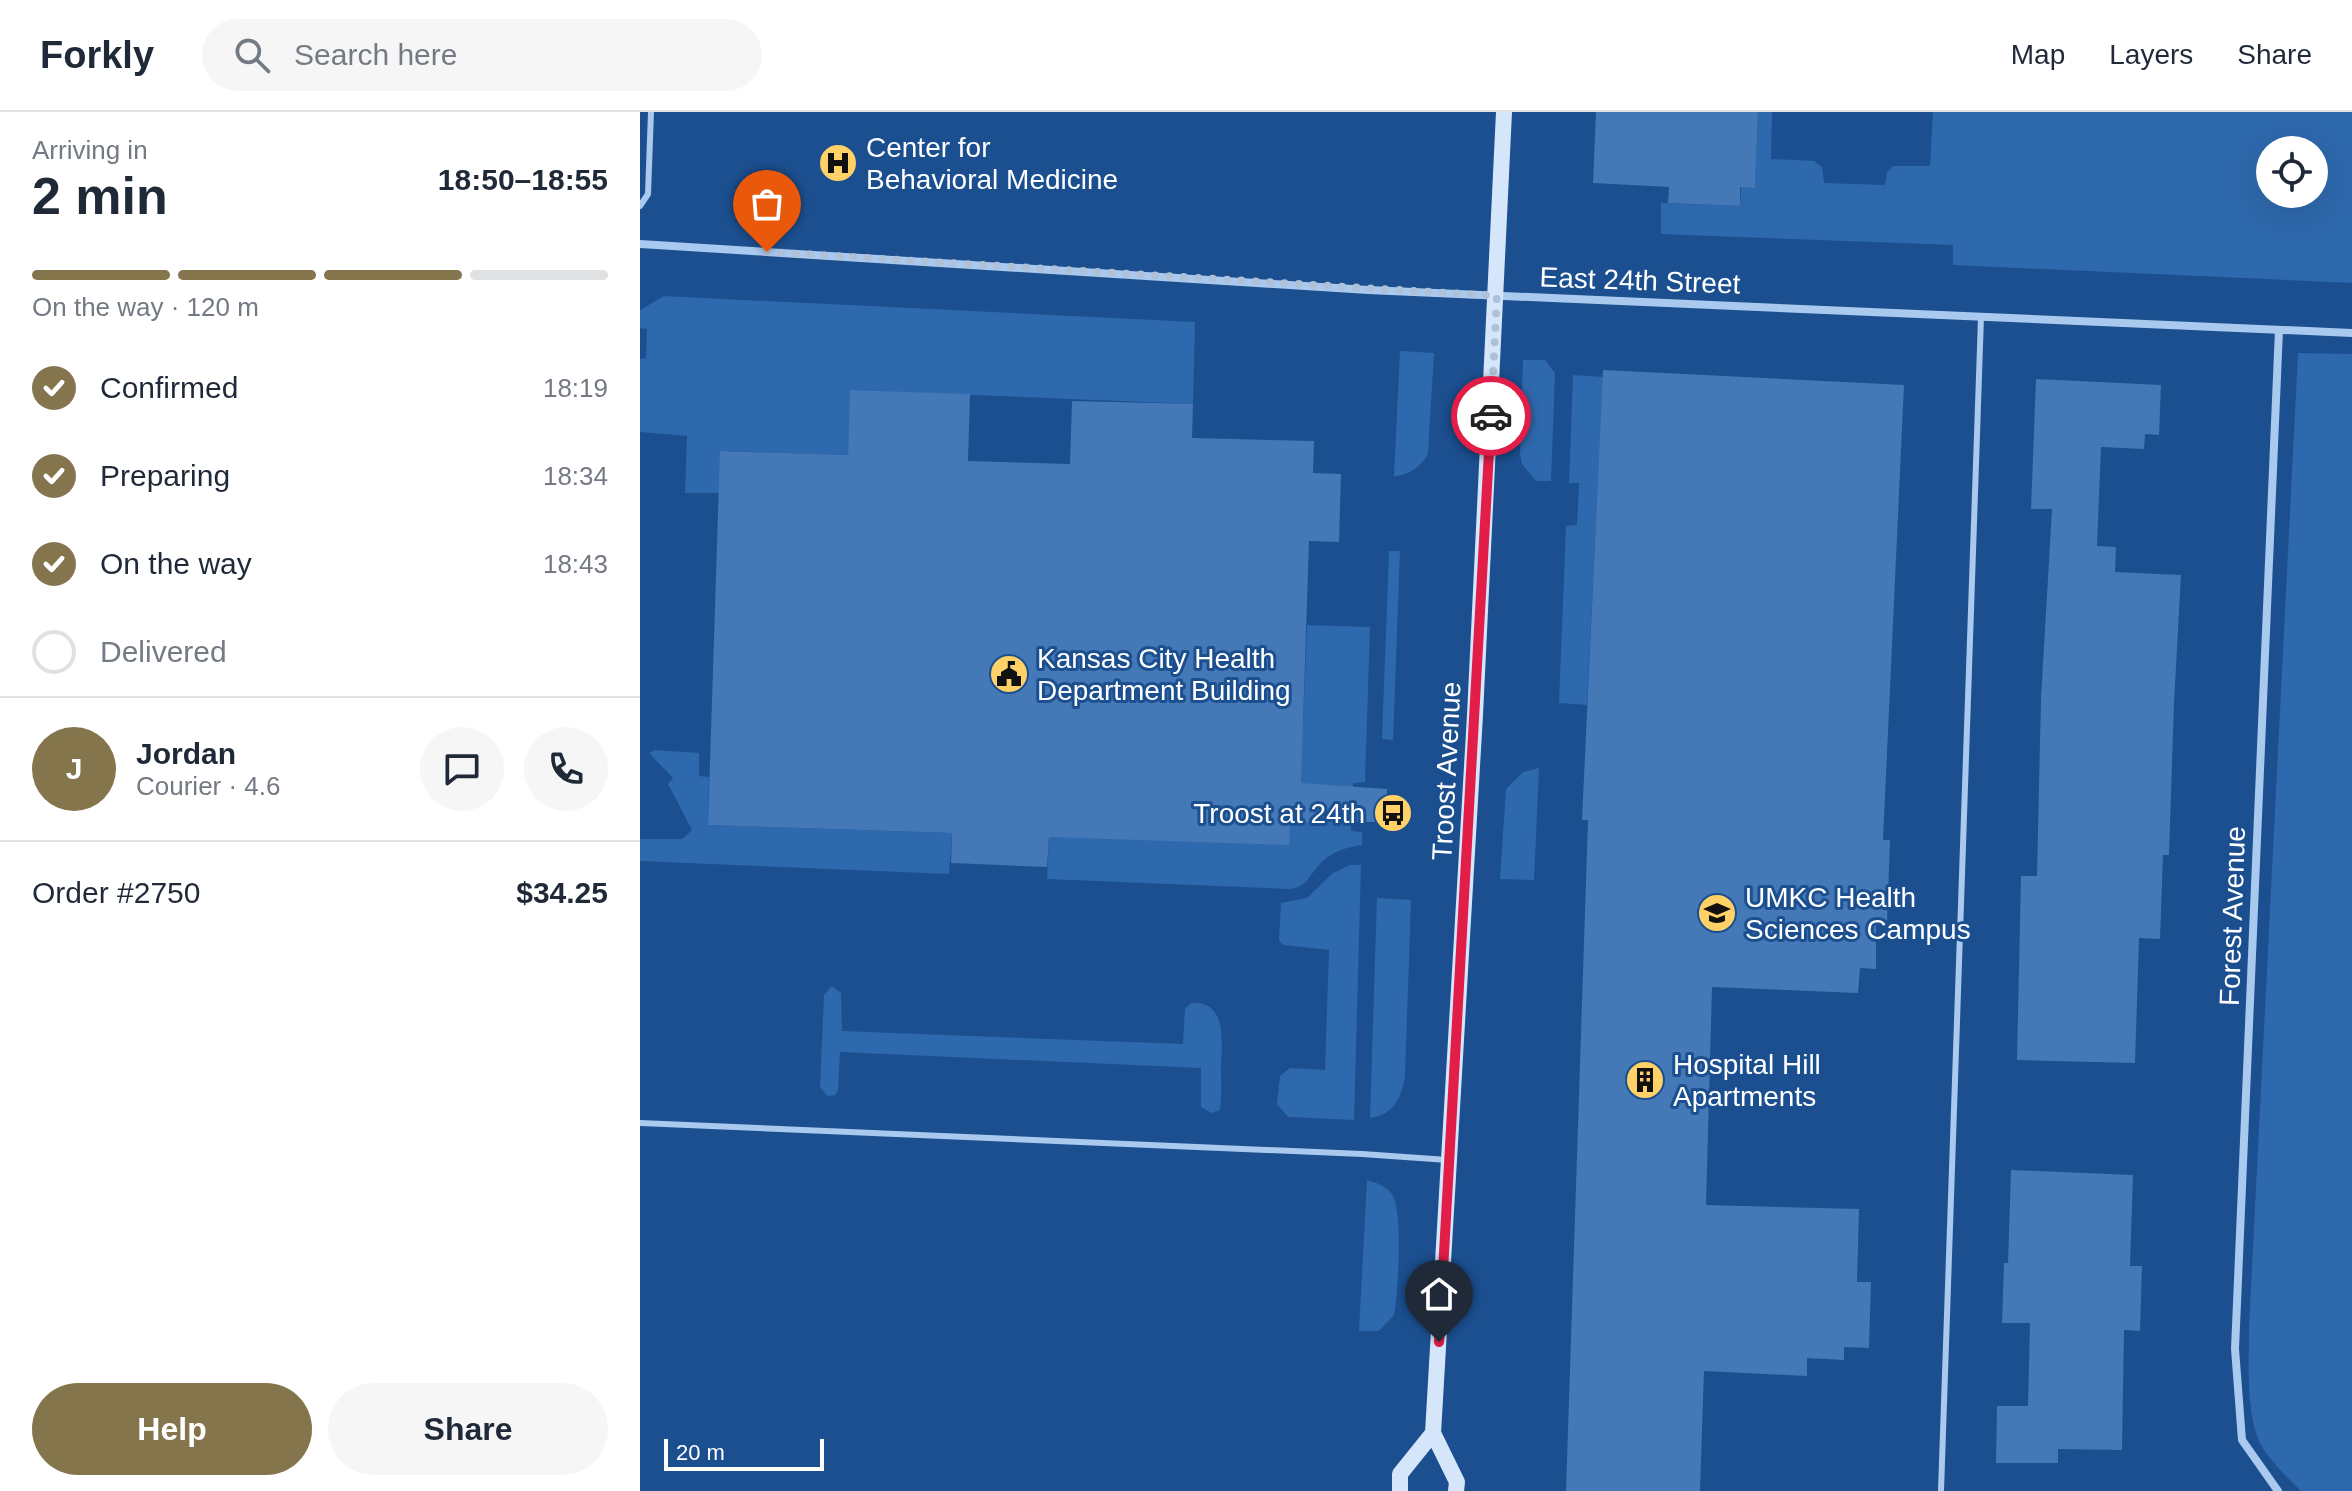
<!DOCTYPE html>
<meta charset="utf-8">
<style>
:root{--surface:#fff;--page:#f6f6f7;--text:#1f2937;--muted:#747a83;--line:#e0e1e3;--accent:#84754c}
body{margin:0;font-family:Helvetica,sans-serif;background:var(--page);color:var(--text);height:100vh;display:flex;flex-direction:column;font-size:30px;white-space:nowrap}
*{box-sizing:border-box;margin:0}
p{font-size:26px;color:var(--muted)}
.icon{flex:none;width:44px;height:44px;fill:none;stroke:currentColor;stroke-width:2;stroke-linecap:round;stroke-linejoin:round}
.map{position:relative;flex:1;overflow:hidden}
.side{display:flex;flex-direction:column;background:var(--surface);width:640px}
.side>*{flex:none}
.fabs{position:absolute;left:1616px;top:24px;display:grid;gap:16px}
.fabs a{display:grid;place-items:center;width:72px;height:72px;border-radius:50%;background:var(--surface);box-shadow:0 8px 32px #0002;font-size:40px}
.scale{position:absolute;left:24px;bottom:20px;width:160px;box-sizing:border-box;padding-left:8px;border:4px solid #fff;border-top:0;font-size:22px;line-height:28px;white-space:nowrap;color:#fff;-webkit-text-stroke:6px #1b4f8f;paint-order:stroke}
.pin{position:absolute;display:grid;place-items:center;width:68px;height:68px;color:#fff;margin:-82px -34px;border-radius:50% 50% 50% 0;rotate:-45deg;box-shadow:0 0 8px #0007}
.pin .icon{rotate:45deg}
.courier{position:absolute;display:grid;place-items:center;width:80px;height:80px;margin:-40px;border:6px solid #e11d48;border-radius:50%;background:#fff;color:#222;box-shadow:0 2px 10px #0007}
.summary em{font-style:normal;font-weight:800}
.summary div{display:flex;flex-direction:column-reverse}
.summary{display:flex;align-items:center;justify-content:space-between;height:136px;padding:0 32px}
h1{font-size:52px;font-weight:800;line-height:60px}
.bar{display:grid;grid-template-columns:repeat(4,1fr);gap:12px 8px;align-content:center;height:96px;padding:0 32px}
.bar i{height:10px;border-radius:6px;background:var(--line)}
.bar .active{background:var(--accent)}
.bar p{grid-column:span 4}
.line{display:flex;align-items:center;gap:20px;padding:0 32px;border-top:2px solid var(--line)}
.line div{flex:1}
.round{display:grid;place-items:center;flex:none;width:84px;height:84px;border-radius:42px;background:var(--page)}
ol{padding:0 32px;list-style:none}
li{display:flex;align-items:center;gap:24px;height:88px}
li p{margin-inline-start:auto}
li .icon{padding:8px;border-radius:50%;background:var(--accent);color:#fff;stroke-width:4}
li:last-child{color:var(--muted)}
li i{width:44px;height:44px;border:4px solid var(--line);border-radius:50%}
.primary-button{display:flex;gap:16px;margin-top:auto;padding:16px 32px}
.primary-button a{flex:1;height:92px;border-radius:48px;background:var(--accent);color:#fff;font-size:32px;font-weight:800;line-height:92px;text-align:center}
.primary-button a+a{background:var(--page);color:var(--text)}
header{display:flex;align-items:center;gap:48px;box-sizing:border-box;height:112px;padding:0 40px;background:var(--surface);border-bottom:2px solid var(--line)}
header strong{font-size:38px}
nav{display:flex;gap:44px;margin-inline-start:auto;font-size:28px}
.search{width:560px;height:72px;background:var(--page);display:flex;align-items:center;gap:20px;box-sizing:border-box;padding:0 28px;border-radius:44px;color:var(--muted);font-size:30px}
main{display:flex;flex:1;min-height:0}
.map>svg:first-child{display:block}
.green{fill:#2e69ad;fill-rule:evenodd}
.building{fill:#4478b7}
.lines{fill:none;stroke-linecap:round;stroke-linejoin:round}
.service{stroke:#a9c9ee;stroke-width:6}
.minor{stroke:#a9c9ee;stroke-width:8}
.secondary{stroke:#d6e6fa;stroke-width:16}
.done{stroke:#afc1d8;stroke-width:8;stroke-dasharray:0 14.4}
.route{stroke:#e11d48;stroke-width:10}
.labels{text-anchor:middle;stroke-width:6;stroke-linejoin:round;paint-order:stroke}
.poi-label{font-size:28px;fill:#fff;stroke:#1b4f8f;text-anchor:start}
.street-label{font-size:28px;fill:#fff;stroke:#1b4f8f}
</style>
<header>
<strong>Forkly</strong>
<div class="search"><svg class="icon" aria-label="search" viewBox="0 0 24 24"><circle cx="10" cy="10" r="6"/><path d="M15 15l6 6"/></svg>Search here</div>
<nav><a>Map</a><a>Layers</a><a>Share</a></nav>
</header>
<main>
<section class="side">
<div class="summary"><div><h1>2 min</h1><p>Arriving in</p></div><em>18:50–18:55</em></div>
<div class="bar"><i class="active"></i><i class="active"></i><i class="active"></i><i></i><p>On the way · 120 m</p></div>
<ol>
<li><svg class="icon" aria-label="check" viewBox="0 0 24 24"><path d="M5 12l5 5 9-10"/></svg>Confirmed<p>18:19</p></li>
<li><svg class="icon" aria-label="check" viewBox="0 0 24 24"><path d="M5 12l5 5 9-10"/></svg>Preparing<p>18:34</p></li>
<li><svg class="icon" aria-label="check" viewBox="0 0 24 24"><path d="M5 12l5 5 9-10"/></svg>On the way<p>18:43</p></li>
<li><i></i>Delivered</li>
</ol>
<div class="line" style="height:144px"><b class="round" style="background:var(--accent);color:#fff">J</b><div><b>Jordan</b><p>Courier · 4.6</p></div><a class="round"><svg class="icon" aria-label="chat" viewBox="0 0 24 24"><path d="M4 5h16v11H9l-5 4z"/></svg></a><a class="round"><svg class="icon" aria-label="phone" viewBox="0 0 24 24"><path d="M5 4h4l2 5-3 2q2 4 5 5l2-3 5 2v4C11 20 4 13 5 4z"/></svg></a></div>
<div class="line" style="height:104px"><div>Order #2750</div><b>$34.25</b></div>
<div class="primary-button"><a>Help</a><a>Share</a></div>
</section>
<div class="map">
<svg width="1712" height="1379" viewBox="0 0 1712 1379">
<rect width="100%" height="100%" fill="#1b4f8f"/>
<!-- green -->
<g class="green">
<path d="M1118,0H1132L1131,47L1174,49L1182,55L1184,71L1245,73L1247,60L1253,54H1290L1293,0H1712V171L1313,153V133L1021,122V91L1100,94L1101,75H1115ZM1630,38H1674V82H1630Z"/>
<polygon points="24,184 555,210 553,292 211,278 208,343 81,339 79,381 45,381 47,324 0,320 0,247 6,246 7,217 0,216 0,198"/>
<path d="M760,239L794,241L788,341C783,354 767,364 754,364Z"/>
<path d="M1658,241L1712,242V1379H1661C1646,1364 1624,1344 1617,1324C1606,1290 1609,1250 1609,1215Z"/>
<polygon points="883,248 905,248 915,261 911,369 896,369 882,352 880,342"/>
<polygon points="933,263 963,265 947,593 919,591 926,414 937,413 939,371 929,371"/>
<polygon points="749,439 760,439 753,628 742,627"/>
<path d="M667,513L730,515L725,670L713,671L711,719L722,720V733C706,735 691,740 680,752C669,763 668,774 651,777L407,767L409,725L653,611H663Z"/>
<polygon points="15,638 59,641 59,664 69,665 68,713 312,721 309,762 0,749 0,727 42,727 52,718 28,672 33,666 9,641"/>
<polygon points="899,656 894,768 860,767 866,677 883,660"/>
<polygon points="710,753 721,753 714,1008 648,1005 637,992 640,964 650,956 685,958 689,838 643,833 639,828 641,791 667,786 693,761"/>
<path d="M737,786L771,788L765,965C761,987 753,1003 730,1006Z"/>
<path d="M192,874L201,881L202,919L543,932L545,897L551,891C587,888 582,930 581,954C581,969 582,984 580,998L571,1001L561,995V956L200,940L198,978L195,983L187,984L180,975L184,883Z"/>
<path d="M727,1068C737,1071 747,1074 753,1084C763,1103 758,1180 754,1203L739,1219H719Z"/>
</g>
<!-- building -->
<g class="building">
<polygon points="956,0 1118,0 1115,76 1100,75 1100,94 1028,91 1029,75 953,71"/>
<polygon points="963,258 1264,273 1243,728 1250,728 1247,811 1236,811 1236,857 1220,856 1218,881 1072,875 1066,1093 1219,1097 1217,1170 1231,1170 1229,1236 1204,1235 1204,1248 1167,1246 1167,1264 1064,1259 1060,1379 926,1379 948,708 942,708"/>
<polygon points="1396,267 1521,273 1519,323 1505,322 1504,337 1461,335 1457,434 1476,435 1475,460 1541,463 1534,591 1529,743 1523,743 1520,827 1499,826 1495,951 1377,948 1381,764 1397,764 1401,586 1412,397 1391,397"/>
<polygon points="210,278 330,282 328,349 430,352 432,289 553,292 552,326 674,329 673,361 701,362 699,430 669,429 661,671 747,677 746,710 650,710 649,733 409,725 407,755 311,751 312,721 68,713 80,339 208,343"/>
<polygon points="1371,1058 1493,1063 1490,1154 1502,1154 1500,1219 1484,1218 1482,1338 1418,1337 1418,1351 1356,1351 1357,1294 1388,1294 1390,1211 1362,1211 1364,1151 1368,1151"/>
</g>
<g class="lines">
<!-- service -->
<g class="service">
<polyline points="0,94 8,82 11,0"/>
<polyline points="0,1011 722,1042 808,1048"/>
<polyline points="1301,1379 1341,205"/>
</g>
<!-- minor -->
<g class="minor">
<polyline points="0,132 728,178 1712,221"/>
<polyline points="1638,1379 1602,1328 1595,1237 1639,218"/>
</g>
<!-- secondary -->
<g class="secondary">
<polyline points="760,1379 760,1362 793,1321"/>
<polyline points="816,1379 817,1370 793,1321 835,603 864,0"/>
</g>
</g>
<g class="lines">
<!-- done -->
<polyline class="done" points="127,140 857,184 851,304"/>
<!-- route -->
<polyline class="route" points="799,1230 851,304"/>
</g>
<!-- icons -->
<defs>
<symbol id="hospital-disc" viewBox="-11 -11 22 22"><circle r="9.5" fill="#ffd166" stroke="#1b4f8f"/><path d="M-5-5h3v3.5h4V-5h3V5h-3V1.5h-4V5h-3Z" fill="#111"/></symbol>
<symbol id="civic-disc" viewBox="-11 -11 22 22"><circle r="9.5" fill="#ffd166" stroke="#1b4f8f"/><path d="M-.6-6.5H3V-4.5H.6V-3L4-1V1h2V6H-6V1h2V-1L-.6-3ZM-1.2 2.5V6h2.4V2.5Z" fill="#111"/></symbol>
<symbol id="bus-disc" viewBox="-11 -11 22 22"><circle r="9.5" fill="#ffd166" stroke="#1b4f8f"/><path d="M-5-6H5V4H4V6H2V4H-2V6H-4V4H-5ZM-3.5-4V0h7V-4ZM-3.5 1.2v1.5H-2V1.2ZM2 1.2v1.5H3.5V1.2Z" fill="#111"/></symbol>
<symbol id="university-disc" viewBox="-11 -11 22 22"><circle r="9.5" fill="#ffd166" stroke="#1b4f8f"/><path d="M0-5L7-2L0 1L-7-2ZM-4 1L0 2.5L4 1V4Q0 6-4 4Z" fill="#111"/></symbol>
<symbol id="building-disc" viewBox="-11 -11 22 22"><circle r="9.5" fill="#ffd166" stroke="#1b4f8f"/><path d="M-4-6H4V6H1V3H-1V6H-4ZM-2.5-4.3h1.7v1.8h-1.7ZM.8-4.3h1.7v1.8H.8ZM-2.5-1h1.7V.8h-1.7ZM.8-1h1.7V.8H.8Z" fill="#111"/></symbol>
</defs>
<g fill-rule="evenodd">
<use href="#hospital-disc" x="176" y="29" width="44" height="44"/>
<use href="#civic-disc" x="347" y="540" width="44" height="44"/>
<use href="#bus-disc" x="731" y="679" width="44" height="44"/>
<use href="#university-disc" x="1055" y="779" width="44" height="44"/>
<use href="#building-disc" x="983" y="946" width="44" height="44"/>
</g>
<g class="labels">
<!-- poi labels -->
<g class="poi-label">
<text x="226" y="45">Center for<tspan x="226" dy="32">Behavioral Medicine</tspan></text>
<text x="397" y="556">Kansas City Health<tspan x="397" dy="32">Department Building</tspan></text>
<text x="725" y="711" text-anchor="end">Troost at 24th</text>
<text x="1105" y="795">UMKC Health<tspan x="1105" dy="32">Sciences Campus</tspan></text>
<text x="1033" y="962">Hospital Hill<tspan x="1033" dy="32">Apartments</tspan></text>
</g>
<!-- street labels -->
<g class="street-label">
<text transform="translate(1000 168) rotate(2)" y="10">East 24th Street</text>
<text transform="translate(806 659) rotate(-87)" y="10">Troost Avenue</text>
<text transform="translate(1592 804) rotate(-88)" y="10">Forest Avenue</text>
</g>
</g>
</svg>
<div class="fabs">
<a><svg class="icon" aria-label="locate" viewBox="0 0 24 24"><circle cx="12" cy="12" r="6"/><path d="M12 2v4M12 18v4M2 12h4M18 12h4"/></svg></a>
</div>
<div class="scale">20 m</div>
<div class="pin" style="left:127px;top:140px;background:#ea580c"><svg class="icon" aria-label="bag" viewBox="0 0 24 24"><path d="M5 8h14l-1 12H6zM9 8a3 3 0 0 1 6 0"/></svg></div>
<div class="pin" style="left:799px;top:1230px;background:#1f2937"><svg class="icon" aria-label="home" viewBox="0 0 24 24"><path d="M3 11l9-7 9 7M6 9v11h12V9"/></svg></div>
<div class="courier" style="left:851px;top:304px"><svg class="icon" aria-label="car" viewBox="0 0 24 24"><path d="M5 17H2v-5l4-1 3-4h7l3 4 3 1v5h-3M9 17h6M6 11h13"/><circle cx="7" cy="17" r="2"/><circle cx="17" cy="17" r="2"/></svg></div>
</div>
</main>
